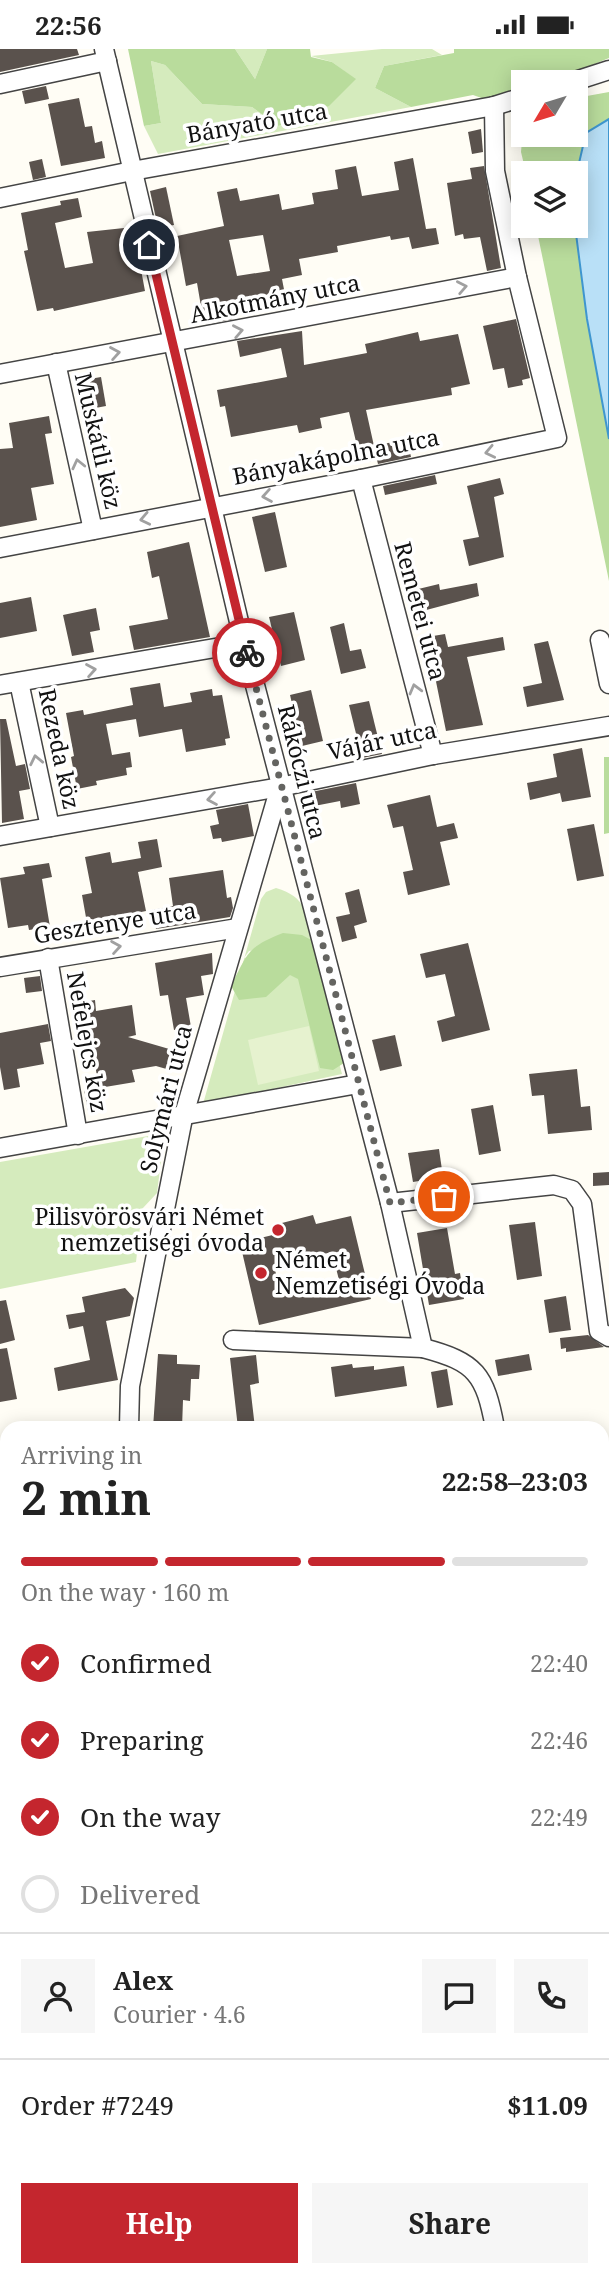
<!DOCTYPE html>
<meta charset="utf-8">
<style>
:root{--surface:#fff;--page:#f6f6f6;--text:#222;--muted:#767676;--line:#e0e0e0;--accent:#c4262e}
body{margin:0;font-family:"Noto Serif",serif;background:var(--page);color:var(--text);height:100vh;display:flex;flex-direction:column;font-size:26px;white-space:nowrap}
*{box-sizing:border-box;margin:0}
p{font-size:23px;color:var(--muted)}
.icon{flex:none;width:38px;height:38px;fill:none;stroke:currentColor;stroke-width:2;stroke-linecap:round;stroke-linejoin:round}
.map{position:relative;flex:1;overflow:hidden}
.details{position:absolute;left:0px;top:1372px;width:609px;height:856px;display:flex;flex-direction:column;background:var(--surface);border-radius:21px 21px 0 0;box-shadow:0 4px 18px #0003}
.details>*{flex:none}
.needle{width:46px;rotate:232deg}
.buttons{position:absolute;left:511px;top:21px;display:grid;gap:14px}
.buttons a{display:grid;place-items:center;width:77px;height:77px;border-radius:0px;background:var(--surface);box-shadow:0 4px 18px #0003;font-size:35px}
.pin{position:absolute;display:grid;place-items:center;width:60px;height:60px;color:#fff;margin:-30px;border:4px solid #fff;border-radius:50%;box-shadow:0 2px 7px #0007}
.courier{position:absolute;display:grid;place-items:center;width:70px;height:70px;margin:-35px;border:5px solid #c4262e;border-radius:50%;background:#fff;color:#222;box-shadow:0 2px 9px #0007}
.head em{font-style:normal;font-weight:700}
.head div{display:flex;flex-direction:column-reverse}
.head{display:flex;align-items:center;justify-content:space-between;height:119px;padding:0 21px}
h1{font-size:46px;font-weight:700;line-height:52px}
.bar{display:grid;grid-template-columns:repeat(4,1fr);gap:10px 7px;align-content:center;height:84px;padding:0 21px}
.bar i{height:9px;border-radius:5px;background:var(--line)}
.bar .current{background:var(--accent)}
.bar p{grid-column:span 4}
.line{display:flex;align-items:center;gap:18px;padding:0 21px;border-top:2px solid var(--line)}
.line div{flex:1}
.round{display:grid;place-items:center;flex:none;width:74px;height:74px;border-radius:0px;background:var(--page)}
ol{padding:0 21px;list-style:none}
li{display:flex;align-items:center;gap:21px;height:77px}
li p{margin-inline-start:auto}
li .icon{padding:7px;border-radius:50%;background:var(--accent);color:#fff;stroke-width:4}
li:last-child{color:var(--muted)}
li i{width:38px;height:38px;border:4px solid var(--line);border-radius:50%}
.primary-button{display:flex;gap:14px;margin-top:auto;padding:14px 21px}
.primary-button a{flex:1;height:80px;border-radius:0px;background:var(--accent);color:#fff;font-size:28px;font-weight:700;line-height:80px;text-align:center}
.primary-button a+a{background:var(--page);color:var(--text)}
.status{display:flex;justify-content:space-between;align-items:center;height:49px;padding:0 35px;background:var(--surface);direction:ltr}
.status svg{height:19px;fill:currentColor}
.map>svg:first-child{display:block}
.green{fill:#d5ebbd}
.forest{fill:#b9dc9c}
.pitch{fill:#e6f2cf}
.water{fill:#b9e0f7;stroke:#3f96cf;stroke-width:2}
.building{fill:#5a524d;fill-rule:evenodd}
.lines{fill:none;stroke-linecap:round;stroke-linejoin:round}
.street-casing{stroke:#444;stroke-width:21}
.street{stroke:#fff;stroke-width:18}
.oneway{stroke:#a0a0a0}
.done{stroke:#646461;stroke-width:7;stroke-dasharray:0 12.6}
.route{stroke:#c4262e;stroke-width:9}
.poi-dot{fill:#c4262e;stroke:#fff;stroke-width:2.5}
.labels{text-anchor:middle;stroke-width:7;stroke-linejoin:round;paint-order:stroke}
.street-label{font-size:23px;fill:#111;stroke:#fff}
.poi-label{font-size:23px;fill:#111;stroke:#fff;text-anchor:end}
</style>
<div class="status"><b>22:56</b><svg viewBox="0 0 49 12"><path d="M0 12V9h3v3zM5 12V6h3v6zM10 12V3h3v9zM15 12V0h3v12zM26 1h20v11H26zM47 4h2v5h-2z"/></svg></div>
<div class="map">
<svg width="609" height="2227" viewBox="0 0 609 2227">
<rect width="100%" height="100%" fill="#fffdf5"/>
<!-- green -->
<g class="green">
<polygon points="235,0 267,0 255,30"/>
<polygon points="382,0 432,0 442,6 384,17 375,39 411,58 158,105 144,77 161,74 151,12 165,16 202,55 252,58 278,77 355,30 332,13 311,7"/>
<path d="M276,839C307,848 306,865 315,893L249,902L244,909L308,894L342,1025L203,1055L261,850L266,843Z"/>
<polygon points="148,1087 162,1104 157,1144 142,1160 136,1213 0,1240 0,1113"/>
</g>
<!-- forest -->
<g class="forest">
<polygon points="128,0 235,0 255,30 267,0 310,0 311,8 332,13 356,30 329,57 278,77 252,58 202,55 165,16 151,12 161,74 144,77"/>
<polygon points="454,0 609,0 609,9 551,33 523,33 523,43 493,53 473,46 411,58 375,39 384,17 454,4"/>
<polygon points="609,43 609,70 586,84 576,127 576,124 526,124 521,103 523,80 523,86 576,86 576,49"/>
<polygon points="536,177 575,177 587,270 609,390 609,532"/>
<polygon points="604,708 609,708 609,784 604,785"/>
<path d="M283,884L302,886L315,893L344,1014L333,1021L320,1019L298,930L290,926L266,948L239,951L231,937C248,904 247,898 283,884Z"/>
</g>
<!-- pitch -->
<polygon class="pitch" points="309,977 319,1022 258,1036 248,991"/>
<!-- water -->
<polygon class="water" points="609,70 609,390 587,270 575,177 576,127 586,84"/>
<!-- building -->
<g class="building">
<polygon points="0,0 77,0 79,6 0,23"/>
<polygon points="46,37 49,50 25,55 22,42"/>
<polygon points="79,49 85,78 92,77 95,94 102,92 105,109 61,117 48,55"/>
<polygon points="481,80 483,103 472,105 468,83"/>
<path d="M413,109L426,180L436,179L439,195L412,200L409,188L391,191L390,187L337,197L338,203L299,210L302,226L282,230L287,256L274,259L271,245L230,252L233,270L204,275L197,234L186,237L177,187L224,177L217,143L237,139L240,152L279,145L282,161L314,155L312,144L338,140L335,121L356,117L362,147L399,141L394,113ZM263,186L270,222L237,227L229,191Z"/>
<polygon points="42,110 46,128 33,131 29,113"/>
<polygon points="484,117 501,219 487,222 480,188 464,190 463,185 455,187 447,134 472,130 470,119"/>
<polygon points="166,138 174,176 158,179 150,142"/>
<polygon points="78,149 82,168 55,174 65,219 93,214 87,183 124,179 126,185 134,183 145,242 54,262 53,259 37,262 24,202 28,201 21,164 61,156 60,152"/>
<polygon points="516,270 530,329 522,331 523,336 508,339 504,319 493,321 483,277"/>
<polygon points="302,282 304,316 367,304 365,295 418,283 420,292 458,285 470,335 451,339 452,346 366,361 374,397 407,390 411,408 378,415 377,411 361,414 349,363 320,369 322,379 299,384 297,376 231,388 225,357 220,358 217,341 287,328 281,299 240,308 237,292"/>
<polygon points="101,328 106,357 90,360 84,331"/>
<polygon points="49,367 52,384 45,385 54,435 31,439 37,471 0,478 0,400 13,399 9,374"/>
<polygon points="435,426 437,435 385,446 383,437"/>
<polygon points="500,429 504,445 494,448 504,508 469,517 463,491 479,488 467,437"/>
<polygon points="275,463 287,518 265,523 252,468"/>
<polygon points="189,493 210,588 134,601 129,577 168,570 159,527 152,529 147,503"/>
<polygon points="477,534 479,547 415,564 410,542 439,535 440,541"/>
<polygon points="31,548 37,582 0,589 0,554"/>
<polygon points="96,559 100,581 90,583 94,603 72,607 63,566"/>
<polygon points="294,563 305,611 281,617 269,568"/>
<polygon points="344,574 350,602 361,600 366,619 341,625 330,578"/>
<polygon points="445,585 448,598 503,588 505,601 467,608 483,676 446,682 427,588"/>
<polygon points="548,592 564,651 527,658 523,638 542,634 534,595"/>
<polygon points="160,634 164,658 192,653 190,644 212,640 213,647 222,646 230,689 225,690 226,696 186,703 182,680 139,688 136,670 106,675 112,706 130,703 132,718 126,719 127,726 96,732 97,736 77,740 71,708 74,707 66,664 83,661 84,666 133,656 130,639"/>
<polygon points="311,641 323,692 302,697 290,646"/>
<polygon points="369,652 382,705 362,709 349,656"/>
<polygon points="0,670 6,670 16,717 25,715 30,740 19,742 24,770 2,774"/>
<polygon points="582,699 591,748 562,753 560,744 530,751 527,734 557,728 553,705"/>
<polygon points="356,734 360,755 341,759 340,752 309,758 306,744"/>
<polygon points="430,746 437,778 454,774 458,789 440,793 450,836 408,846 403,823 413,821 403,777 393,779 387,756"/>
<polygon points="248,755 254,787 222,793 221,789 213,790 210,777 219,775 216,761"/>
<polygon points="594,775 604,827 577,832 567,780"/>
<polygon points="157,790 162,818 138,823 146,862 87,874 82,846 92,844 85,808 110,803 112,814 141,809 138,793"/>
<polygon points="49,814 52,828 42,830 50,878 29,881 28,876 8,879 0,829 25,825 23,818"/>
<polygon points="223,821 227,849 231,848 233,859 230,868 156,880 152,861 173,857 169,829"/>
<polygon points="359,840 367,873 354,877 357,889 342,893 336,868 350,865 345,844"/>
<polygon points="468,894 490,981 442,993 437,972 455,967 445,925 426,929 420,905"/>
<polygon points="212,904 213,925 201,927 204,946 186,949 191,978 174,981 168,946 160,947 155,914"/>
<polygon points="40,927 42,942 26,944 24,929"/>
<polygon points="95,951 96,962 132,956 136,986 128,988 183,1004 177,1023 156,1017 132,1021 135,1033 99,1039 90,986 84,987 78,954"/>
<polygon points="48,975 51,992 40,994 44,1015 17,1020 20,1038 4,1041 0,1018 0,984"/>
<polygon points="395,986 402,1017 380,1022 372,991"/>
<polygon points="577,1020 581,1058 590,1057 592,1081 548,1085 544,1046 532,1047 529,1025"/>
<polygon points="97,1038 101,1060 88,1062 84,1040"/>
<polygon points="493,1056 501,1102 479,1106 471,1060"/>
<polygon points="439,1100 443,1128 413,1133 408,1104"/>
<polygon points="609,1123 609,1136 593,1137 593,1124"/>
<path d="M313,1166L316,1175L351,1167L371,1250L259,1276L240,1194L281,1184L278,1175ZM332,1203L339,1231L281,1244L274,1217Z"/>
<polygon points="535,1173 542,1227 517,1231 509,1176"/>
<polygon points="447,1179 455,1225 460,1224 464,1250 429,1256 417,1184"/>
<polygon points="125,1239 134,1249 130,1267 106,1272 118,1331 58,1342 54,1319 90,1311 83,1277 69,1280 66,1266 85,1263 82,1248"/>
<polygon points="566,1247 571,1281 549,1284 544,1251"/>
<polygon points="6,1251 15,1291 0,1295 0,1252"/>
<polygon points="588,1286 604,1298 566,1303 566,1299 561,1300 560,1289"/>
<polygon points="7,1299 17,1350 0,1353 0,1300"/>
<polygon points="158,1305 177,1306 177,1315 200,1316 199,1330 191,1330 190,1352 183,1351 182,1379 153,1379"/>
<polygon points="529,1305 532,1321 498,1327 495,1311"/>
<polygon points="256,1306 259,1334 250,1336 255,1379 238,1379 230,1309"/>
<polygon points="352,1315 353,1319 374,1317 374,1321 404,1317 407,1337 335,1348 331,1318"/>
<polygon points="447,1320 453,1356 437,1359 431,1323"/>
</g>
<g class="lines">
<defs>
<g id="street">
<path d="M104,0L244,594L390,1154L423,1299C476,1313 485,1325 495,1379"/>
<polyline points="572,33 609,21"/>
<polyline points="0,35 107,12"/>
<polyline points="0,149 132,122 494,57 523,48"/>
<polyline points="56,314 93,481"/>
<polyline points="0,325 517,228"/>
<polyline points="361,430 433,706"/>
<polyline points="0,499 361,430 557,389 517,228 495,122 494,57"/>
<polyline points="600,591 609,635"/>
<polyline points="19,633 50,778"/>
<polyline points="0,636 244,594"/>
<polyline points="0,787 280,738 433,706 609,677"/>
<polyline points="48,909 78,1086"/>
<polyline points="0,918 238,879"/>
<polyline points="0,1099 358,1035"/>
<polyline points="390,1154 554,1136 572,1141 582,1155 599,1282 609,1288"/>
<polyline points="233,1291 423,1299"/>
<polyline points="129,1379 130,1337 183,1069 280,738"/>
<polyline points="0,1603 7,1603"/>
<polyline points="0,1732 7,1732"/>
<polyline points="602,1880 609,1879"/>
<polyline points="602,2215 604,2227"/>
<polyline points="184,2221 187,2227"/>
</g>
</defs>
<!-- street casing -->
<use href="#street" class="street-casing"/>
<!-- street -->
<use href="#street" class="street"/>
</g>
<!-- one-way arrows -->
<defs><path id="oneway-chevron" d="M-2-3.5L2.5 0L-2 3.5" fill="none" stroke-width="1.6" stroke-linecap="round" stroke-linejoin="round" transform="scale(1.75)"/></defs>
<g class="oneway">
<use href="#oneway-chevron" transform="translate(462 238) rotate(-11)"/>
<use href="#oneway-chevron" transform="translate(238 282) rotate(-11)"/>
<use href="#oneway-chevron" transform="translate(115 304) rotate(-10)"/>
<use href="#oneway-chevron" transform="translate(490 403) rotate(168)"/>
<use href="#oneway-chevron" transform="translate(78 415) rotate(-103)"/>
<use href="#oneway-chevron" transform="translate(267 447) rotate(170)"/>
<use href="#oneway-chevron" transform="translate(145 470) rotate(168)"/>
<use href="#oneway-chevron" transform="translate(91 621) rotate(-10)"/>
<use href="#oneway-chevron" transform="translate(415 640) rotate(-105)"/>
<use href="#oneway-chevron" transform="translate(36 711) rotate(-102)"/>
<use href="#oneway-chevron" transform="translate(212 750) rotate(170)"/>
<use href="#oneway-chevron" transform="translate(116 898) rotate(-9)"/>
</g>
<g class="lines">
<!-- done -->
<polyline class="done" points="247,604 390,1154 444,1148"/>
<!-- route -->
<polyline class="route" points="149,196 247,604"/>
</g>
<!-- markers -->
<g class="poi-dot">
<circle cx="278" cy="1181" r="7"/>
<circle cx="261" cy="1224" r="7"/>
</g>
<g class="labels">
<!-- street labels -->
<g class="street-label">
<text transform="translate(257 74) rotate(-10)" y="8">Bányató utca</text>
<text transform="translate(275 250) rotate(-11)" y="8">Alkotmány utca</text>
<text transform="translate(98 392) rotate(77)" y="8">Muskátli köz</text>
<text transform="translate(336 408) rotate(-11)" y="8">Bányakápolna utca</text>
<text transform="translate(420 562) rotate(75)" y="8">Remetei utca</text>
<text transform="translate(382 692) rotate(-12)" y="8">Vájár utca</text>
<text transform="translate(59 700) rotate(78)" y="8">Rezeda köz</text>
<text transform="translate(302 723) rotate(76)" y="8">Rákóczi utca</text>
<text transform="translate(115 874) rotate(-9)" y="8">Gesztenye utca</text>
<text transform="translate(87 993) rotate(80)" y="8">Nefelejcs köz</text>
<text transform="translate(166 1050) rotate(-76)" y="8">Solymári utca</text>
</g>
<!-- poi labels -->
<g class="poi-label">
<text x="264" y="1176">Pilisvörösvári Német<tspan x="264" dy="26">nemzetiségi óvoda</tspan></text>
<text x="275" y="1219" text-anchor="start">Német<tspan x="275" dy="26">Nemzetiségi Óvoda</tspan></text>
</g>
</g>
</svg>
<div class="buttons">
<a><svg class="needle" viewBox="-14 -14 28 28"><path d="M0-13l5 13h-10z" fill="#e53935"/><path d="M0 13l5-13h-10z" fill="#767676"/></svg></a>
<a><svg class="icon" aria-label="layers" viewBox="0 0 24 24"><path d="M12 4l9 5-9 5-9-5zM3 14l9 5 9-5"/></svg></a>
</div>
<div class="pin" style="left:444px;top:1148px;background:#ea580c"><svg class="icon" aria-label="bag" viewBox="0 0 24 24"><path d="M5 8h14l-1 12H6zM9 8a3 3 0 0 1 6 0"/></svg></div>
<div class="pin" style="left:149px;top:196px;background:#1f2937"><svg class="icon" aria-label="home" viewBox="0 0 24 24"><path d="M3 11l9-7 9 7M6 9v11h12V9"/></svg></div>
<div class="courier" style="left:247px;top:604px"><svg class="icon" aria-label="bike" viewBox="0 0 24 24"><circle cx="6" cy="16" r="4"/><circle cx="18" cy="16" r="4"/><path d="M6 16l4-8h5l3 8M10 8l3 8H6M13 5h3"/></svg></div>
<section class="details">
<div class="head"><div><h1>2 min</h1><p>Arriving in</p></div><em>22:58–23:03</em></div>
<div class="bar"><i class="current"></i><i class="current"></i><i class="current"></i><i></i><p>On the way · 160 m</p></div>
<ol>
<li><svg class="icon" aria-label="check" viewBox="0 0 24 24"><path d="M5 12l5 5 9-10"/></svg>Confirmed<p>22:40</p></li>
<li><svg class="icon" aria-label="check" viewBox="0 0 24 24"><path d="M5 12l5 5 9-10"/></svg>Preparing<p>22:46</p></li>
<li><svg class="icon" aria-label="check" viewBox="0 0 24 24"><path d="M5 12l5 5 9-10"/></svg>On the way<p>22:49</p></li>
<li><i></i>Delivered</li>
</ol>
<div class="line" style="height:126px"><a class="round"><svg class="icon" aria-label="person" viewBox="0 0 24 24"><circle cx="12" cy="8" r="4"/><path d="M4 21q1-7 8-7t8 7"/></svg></a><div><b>Alex</b><p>Courier · 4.6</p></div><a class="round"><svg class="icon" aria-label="chat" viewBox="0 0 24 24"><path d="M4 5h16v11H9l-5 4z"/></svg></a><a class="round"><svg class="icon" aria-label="phone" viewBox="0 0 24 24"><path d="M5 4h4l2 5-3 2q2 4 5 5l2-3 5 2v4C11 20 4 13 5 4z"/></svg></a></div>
<div class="line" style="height:91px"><div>Order #7249</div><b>$11.09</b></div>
<div class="primary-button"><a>Help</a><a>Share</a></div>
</section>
</div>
